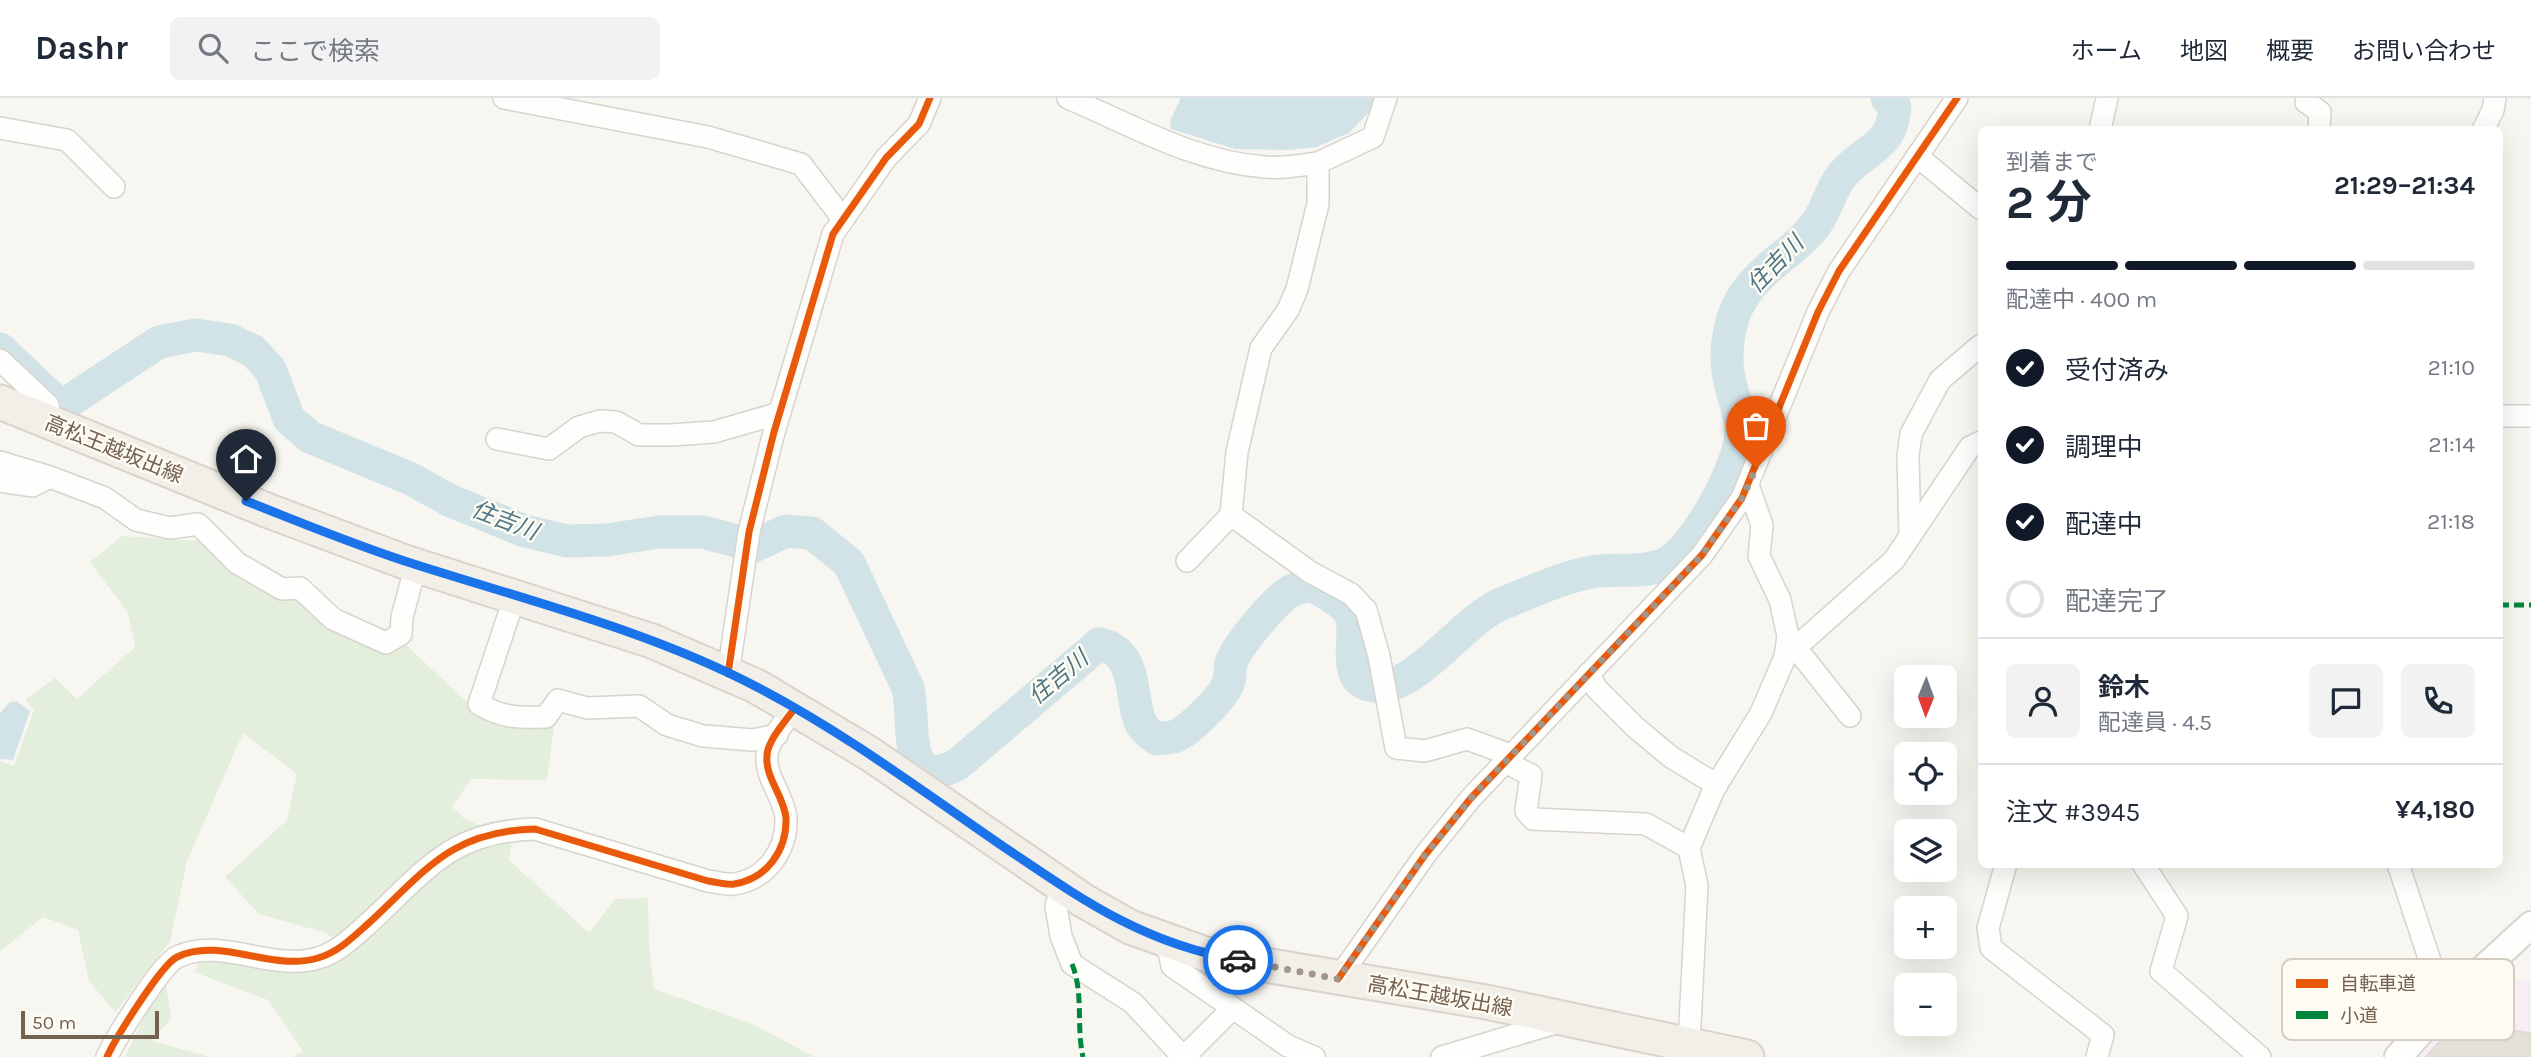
<!DOCTYPE html>
<html lang="ja">
<meta charset="utf-8">
<style>
:root{--surface:#fff;--page:#f2f2f3;--text:#1f2937;--muted:#747a83;--line:#e0e1e3;--accent:#111827}
body{margin:0;font-family:Karla,"Noto Sans JP",sans-serif;background:var(--page);color:var(--text);height:100vh;display:flex;flex-direction:column;font-size:26px;white-space:nowrap}
*{box-sizing:border-box;margin:0}
p{font-size:23px;color:var(--muted)}
.icon{flex:none;width:38px;height:38px;fill:none;stroke:currentColor;stroke-width:2;stroke-linecap:round;stroke-linejoin:round}
.map{position:relative;flex:1;overflow:hidden}
.details{position:absolute;left:1978px;top:28px;width:525px;height:742px;display:flex;flex-direction:column;background:var(--surface);border-radius:10px;box-shadow:0 7px 28px #0002}
.details>*{flex:none}
.needle{width:46px;rotate:181deg}
.buttons{position:absolute;left:1894px;top:567px;display:grid;gap:14px}
.buttons a{display:grid;place-items:center;width:63px;height:63px;border-radius:10px;background:var(--surface);box-shadow:0 7px 28px #0002;font-size:35px}
.scale{position:absolute;left:21px;bottom:18px;width:138px;box-sizing:border-box;padding-left:7px;border:4px solid #756150;border-top:0;font-size:19px;line-height:24px;white-space:nowrap;color:#756150;-webkit-text-stroke:5px #fefbf3;paint-order:stroke}
.pin{position:absolute;display:grid;place-items:center;width:60px;height:60px;color:#fff;margin:-72px -30px;border-radius:50% 50% 50% 0;rotate:-45deg;box-shadow:0 0 7px #0007}
.pin .icon{rotate:45deg}
.courier{position:absolute;display:grid;place-items:center;width:70px;height:70px;margin:-35px;border:5px solid #1a73e8;border-radius:50%;background:#fff;color:#222;box-shadow:0 2px 9px #0007}
.summary em{font-style:normal;font-weight:700}
.summary div{display:flex;flex-direction:column-reverse}
.summary{display:flex;align-items:center;justify-content:space-between;height:119px;padding:0 28px}
h1{font-size:46px;font-weight:700;line-height:52px}
.bar{display:grid;grid-template-columns:repeat(4,1fr);gap:10px 7px;align-content:center;height:84px;padding:0 28px}
.bar i{height:9px;border-radius:5px;background:var(--line)}
.bar .current{background:var(--accent)}
.bar p{grid-column:span 4}
.line{display:flex;align-items:center;gap:18px;padding:0 28px;border-top:2px solid var(--line)}
.line div{flex:1}
.round{display:grid;place-items:center;flex:none;width:74px;height:74px;border-radius:10px;background:var(--page)}
ol{padding:0 28px;list-style:none}
li{display:flex;align-items:center;gap:21px;height:77px}
li p{margin-inline-start:auto}
li .icon{padding:7px;border-radius:50%;background:var(--accent);color:#fff;stroke-width:4}
li:last-child{color:var(--muted)}
li i{width:38px;height:38px;border:4px solid var(--line);border-radius:50%}
header{display:flex;align-items:center;gap:42px;box-sizing:border-box;height:98px;padding:0 35px;background:var(--surface);border-bottom:2px solid var(--line)}
header strong{font-size:33px}
nav{display:flex;gap:38px;margin-inline-start:auto;font-size:24px}
.search{width:490px;height:63px;background:var(--page);display:flex;align-items:center;gap:18px;box-sizing:border-box;padding:0 24px;border-radius:10px;color:var(--muted);font-size:26px}
.map>svg:first-child{display:block}
.education{fill:#f6eef4}
.green{fill:#e4eedc}
.water{fill:#d2e3e8}
.lines{fill:none;stroke-linecap:round;stroke-linejoin:round}
.river{stroke:#d2e3e8;stroke-width:33}
.building{fill:#e4dfd7;stroke:#e1dad2;stroke-width:2}
.minor-casing{stroke:#d7d3ce;stroke-width:24}
.tertiary-casing{stroke:#d7d3ce;stroke-width:30}
.primary-casing{stroke:#d9d3cc;stroke-width:37}
.minor{stroke:#fefefd;stroke-width:21}
.tertiary{stroke:#fefefd;stroke-width:26}
.primary{stroke:#f2efe8;stroke-width:33}
.quiet{stroke:#00873e;stroke-width:5;stroke-dasharray:10 5;stroke-linecap:butt}
.cycleway-casing{stroke:#fefbf3;stroke-width:11}
.cycleway{stroke:#e8590c;stroke-width:7}
.done{stroke:#a39588;stroke-width:7;stroke-dasharray:0 12.6}
.route{stroke:#1a73e8;stroke-width:9}
.labels{text-anchor:middle;stroke-width:5;stroke-linejoin:round;paint-order:stroke}
.street-label{font-size:21px;fill:#756150;stroke:#fefbf3}
.water-label{font-size:23px;font-style:italic;fill:#4c7686;stroke:#fefbf3}
.key{fill:#fefbf3;stroke:#d5cdc2;stroke-width:2}
.key-label{font-size:19px;fill:#756150}
</style>
<header>
<strong>Dashr</strong>
<div class="search"><svg class="icon" aria-label="search" viewBox="0 0 24 24"><circle cx="10" cy="10" r="6"/><path d="M15 15l6 6"/></svg>ここで検索</div>
<nav><a>ホーム</a><a>地図</a><a>概要</a><a>お問い合わせ</a></nav>
</header>
<div class="map">
<svg width="2531" height="959" viewBox="0 0 2531 959">
<rect width="100%" height="100%" fill="#f8f6f0"/>
<!-- education -->
<polygon class="education" points="2485,877 2531,883 2531,959 2408,959"/>
<!-- green -->
<g class="green">
<polygon points="122,438 200,443 404,545 470,607 510,626 554,629 547,682 471,681 452,709 466,722 512,739 509,762 589,835 615,801 648,800 649,848 654,891 750,925 815,959 292,959 303,953 268,902 194,874 202,859 257,869 312,874 349,853 326,835 259,816 225,779 287,722 297,676 243,635 187,763 170,844 115,914 89,883 78,832 43,819 0,853 0,663 14,668 34,612 25,602 55,580 77,601 135,549 128,515 90,464"/>
<polygon points="165,877 171,920 152,943 210,959 125,959"/>
</g>
<!-- water -->
<g class="water">
<polygon points="1181,0 1378,0 1377,6 1349,35 1316,49 1289,52 1235,51 1171,31 1170,23"/>
<polygon points="16,603 30,613 13,662 0,661 0,615 10,604"/>
</g>
<g class="lines">
<!-- river -->
<path class="river" d="M0,251L56,304L65,306L159,244L196,237L230,242L253,253L270,271L289,321L310,339L411,381L451,403L525,433L567,443L607,442L659,434H703L754,448L786,433L812,435L849,465L908,590C916,621 900,698 958,666L1099,546C1143,555 1127,608 1144,630C1147,634 1153,638 1157,641C1163,640 1170,640 1176,638C1190,632 1222,600 1228,586C1231,579 1229,569 1232,562C1240,545 1276,500 1293,492C1307,486 1315,488 1327,496C1336,501 1345,506 1350,516C1361,538 1334,591 1383,588C1420,585 1464,523 1499,507C1528,495 1560,480 1592,474C1616,470 1642,476 1665,466C1695,452 1740,367 1741,335C1741,314 1731,295 1728,274C1725,252 1729,222 1741,202C1762,167 1798,153 1818,123C1828,108 1832,87 1845,74C1868,49 1892,49 1895,9L1887,0"/>
</g>
<!-- building -->
<polygon class="building" points="2456,925 2531,935 2531,959 2426,959"/>
<g class="lines">
<defs>
<g id="minor">
<polyline points="504,0 708,39 801,66 843,121"/>
<path d="M1068,0C1132,27 1194,64 1265,69C1282,71 1301,67 1318,65"/>
<polyline points="2307,0 2306,4 2320,14 2319,32"/>
<polyline points="0,30 67,42 114,89"/>
<polyline points="2100,32 2107,0"/>
<polyline points="2483,32 2493,12 2495,0"/>
<polyline points="1917,58 1981,111"/>
<polyline points="0,262 48,307 51,325"/>
<polyline points="2499,318 2531,318"/>
<polyline points="497,341 549,351 579,329 600,323 616,324 639,337 671,337 714,334 780,315"/>
<polyline points="0,364 50,379 105,400 136,422 170,430 198,426 237,465 282,491 300,490 333,521 386,545 401,536 402,519 416,467"/>
<polyline points="0,383 32,388 48,380"/>
<polyline points="1231,417 1237,354 1261,250 1288,212 1297,191 1318,106 1318,65 1373,39 1386,0"/>
<polyline points="1910,437 1908,358 1911,336 1940,282 1981,247"/>
<polyline points="1187,463 1231,417 1310,474 1351,496 1366,512 1379,558 1396,650 1425,653 1467,641 1511,657"/>
<path d="M515,498L479,606C502,620 519,620 546,619L558,602L587,610L639,608L667,627L703,638L753,642L777,637"/>
<polyline points="1796,550 1850,618"/>
<polyline points="1785,559 1894,462 1970,349 1981,344"/>
<polyline points="728,576 749,434 774,334 833,136 886,60 919,26 930,0"/>
<polyline points="1588,576 1597,591 1635,629 1671,659 1717,687"/>
<polyline points="1505,664 1531,677 1526,713 1533,721 1646,726 1689,750"/>
<polyline points="2006,766 1988,830 1991,850 2103,937 2097,959"/>
<polyline points="2143,766 2177,818 2161,873 2260,959"/>
<polyline points="2398,766 2440,893 2449,902"/>
<polyline points="1061,788 1056,809 1061,838 1072,866 1133,905 1183,959"/>
<polyline points="1167,844 1172,868 1288,948 1314,959"/>
<polyline points="1338,881 1425,757 1471,700 1702,457 1742,400 1818,214 1839,173 1957,0"/>
<polyline points="1689,946 1697,788 1689,750 1714,691 1761,615 1785,559 1788,538 1780,502 1759,458 1762,427 1748,387"/>
<path d="M107,959C115,941 161,867 177,859C221,838 271,874 318,860C339,854 354,838 370,824C427,771 452,733 535,731L708,783C716,784 726,787 734,786C767,781 787,752 786,720C784,698 765,680 767,658C767,643 786,623 794,611"/>
<polyline points="1184,959 1232,911"/>
<polyline points="1442,959 1562,923"/>
</g>
<polyline id="tertiary" points="2398,959 2449,902 2531,827"/>
<polyline id="primary" points="0,304 269,413 405,464 652,543 756,588 870,656 1084,803 1130,829 1211,858 1486,904 1747,959"/>
</defs>
<!-- minor casing -->
<use href="#minor" class="minor-casing"/>
<!-- tertiary casing -->
<use href="#tertiary" class="tertiary-casing"/>
<!-- primary casing -->
<use href="#primary" class="primary-casing"/>
<!-- minor -->
<use href="#minor" class="minor"/>
<!-- tertiary -->
<use href="#tertiary" class="tertiary"/>
<!-- primary -->
<use href="#primary" class="primary"/>
<!-- quiet -->
<g class="quiet">
<polyline points="2499,507 2531,507"/>
<path d="M1072,866C1084,896 1076,928 1083,959"/>
</g>
<defs>
<g id="cycleway">
<polyline points="728,576 749,434 774,334 833,136 886,60 919,26 930,0"/>
<polyline points="1338,881 1425,757 1471,700 1702,457 1742,400 1818,214 1839,173 1957,0"/>
<path d="M107,959C115,941 161,867 177,859C221,838 271,874 318,860C339,854 354,838 370,824C427,771 452,733 535,731L708,783C716,784 726,787 734,786C767,781 787,752 786,720C784,698 765,680 767,658C767,643 786,623 794,611"/>
</g>
</defs>
<!-- cycleway casing -->
<use href="#cycleway" class="cycleway-casing"/>
<!-- cycleway -->
<use href="#cycleway" class="cycleway"/>
</g>
<g class="lines">
<!-- done -->
<polyline class="done" points="1238,862 1338,881 1425,757 1471,700 1702,457 1742,400 1756,370"/>
<!-- route -->
<path class="route" d="M246,403C302,425 359,449 417,467C530,503 649,533 755,588C842,633 921,692 1001,747C1080,800 1141,845 1238,862"/>
</g>
<g class="labels">
<!-- street labels -->
<g class="street-label">
<text transform="translate(114 351) rotate(22)" y="7">高松王越坂出線</text>
<text transform="translate(1440 898) rotate(10)" y="7">高松王越坂出線</text>
</g>
<!-- water labels -->
<g class="water-label">
<text transform="translate(1775 166) rotate(-46)" y="8">住吉川</text>
<text transform="translate(505 422) rotate(21)" y="8">住吉川</text>
<text transform="translate(1058 579) rotate(-40)" y="8">住吉川</text>
</g>
</g>
<!-- legend -->
<rect x="2282" y="861" width="232" height="81" rx="10" class="key"/>
<rect x="2296" y="881" width="32" height="9" fill="#e8590c"/>
<rect x="2296" y="913" width="32" height="8" fill="#00873e"/>
<g class="key-label">
<text x="2340" y="892">自転車道</text>
<text x="2340" y="924">小道</text>
</g>
</svg>
<div class="buttons">
<a><svg class="needle" viewBox="-14 -14 28 28"><path d="M0-13l5 13h-10z" fill="#e53935"/><path d="M0 13l5-13h-10z" fill="#747a83"/></svg></a>
<a><svg class="icon" aria-label="locate" viewBox="0 0 24 24"><circle cx="12" cy="12" r="6"/><path d="M12 2v4M12 18v4M2 12h4M18 12h4"/></svg></a>
<a><svg class="icon" aria-label="layers" viewBox="0 0 24 24"><path d="M12 4l9 5-9 5-9-5zM3 14l9 5 9-5"/></svg></a>
<a>+</a>
<a>−</a>
</div>
<div class="scale">50 m</div>
<div class="pin" style="left:1756px;top:370px;background:#ea580c"><svg class="icon" aria-label="bag" viewBox="0 0 24 24"><path d="M5 8h14l-1 12H6zM9 8a3 3 0 0 1 6 0"/></svg></div>
<div class="pin" style="left:246px;top:403px;background:#1f2937"><svg class="icon" aria-label="home" viewBox="0 0 24 24"><path d="M3 11l9-7 9 7M6 9v11h12V9"/></svg></div>
<div class="courier" style="left:1238px;top:862px"><svg class="icon" aria-label="car" viewBox="0 0 24 24"><path d="M5 17H2v-5l4-1 3-4h7l3 4 3 1v5h-3M9 17h6M6 11h13"/><circle cx="7" cy="17" r="2"/><circle cx="17" cy="17" r="2"/></svg></div>
<section class="details">
<div class="summary"><div><h1>2 分</h1><p>到着まで</p></div><em>21:29–21:34</em></div>
<div class="bar"><i class="current"></i><i class="current"></i><i class="current"></i><i></i><p>配達中 · 400 m</p></div>
<ol>
<li><svg class="icon" aria-label="check" viewBox="0 0 24 24"><path d="M5 12l5 5 9-10"/></svg>受付済み<p>21:10</p></li>
<li><svg class="icon" aria-label="check" viewBox="0 0 24 24"><path d="M5 12l5 5 9-10"/></svg>調理中<p>21:14</p></li>
<li><svg class="icon" aria-label="check" viewBox="0 0 24 24"><path d="M5 12l5 5 9-10"/></svg>配達中<p>21:18</p></li>
<li><i></i>配達完了</li>
</ol>
<div class="line" style="height:126px"><a class="round"><svg class="icon" aria-label="person" viewBox="0 0 24 24"><circle cx="12" cy="8" r="4"/><path d="M4 21q1-7 8-7t8 7"/></svg></a><div><b>鈴木</b><p>配達員 · 4.5</p></div><a class="round"><svg class="icon" aria-label="chat" viewBox="0 0 24 24"><path d="M4 5h16v11H9l-5 4z"/></svg></a><a class="round"><svg class="icon" aria-label="phone" viewBox="0 0 24 24"><path d="M5 4h4l2 5-3 2q2 4 5 5l2-3 5 2v4C11 20 4 13 5 4z"/></svg></a></div>
<div class="line" style="height:91px"><div>注文 #3945</div><b>¥4,180</b></div>
</section>
</div>
